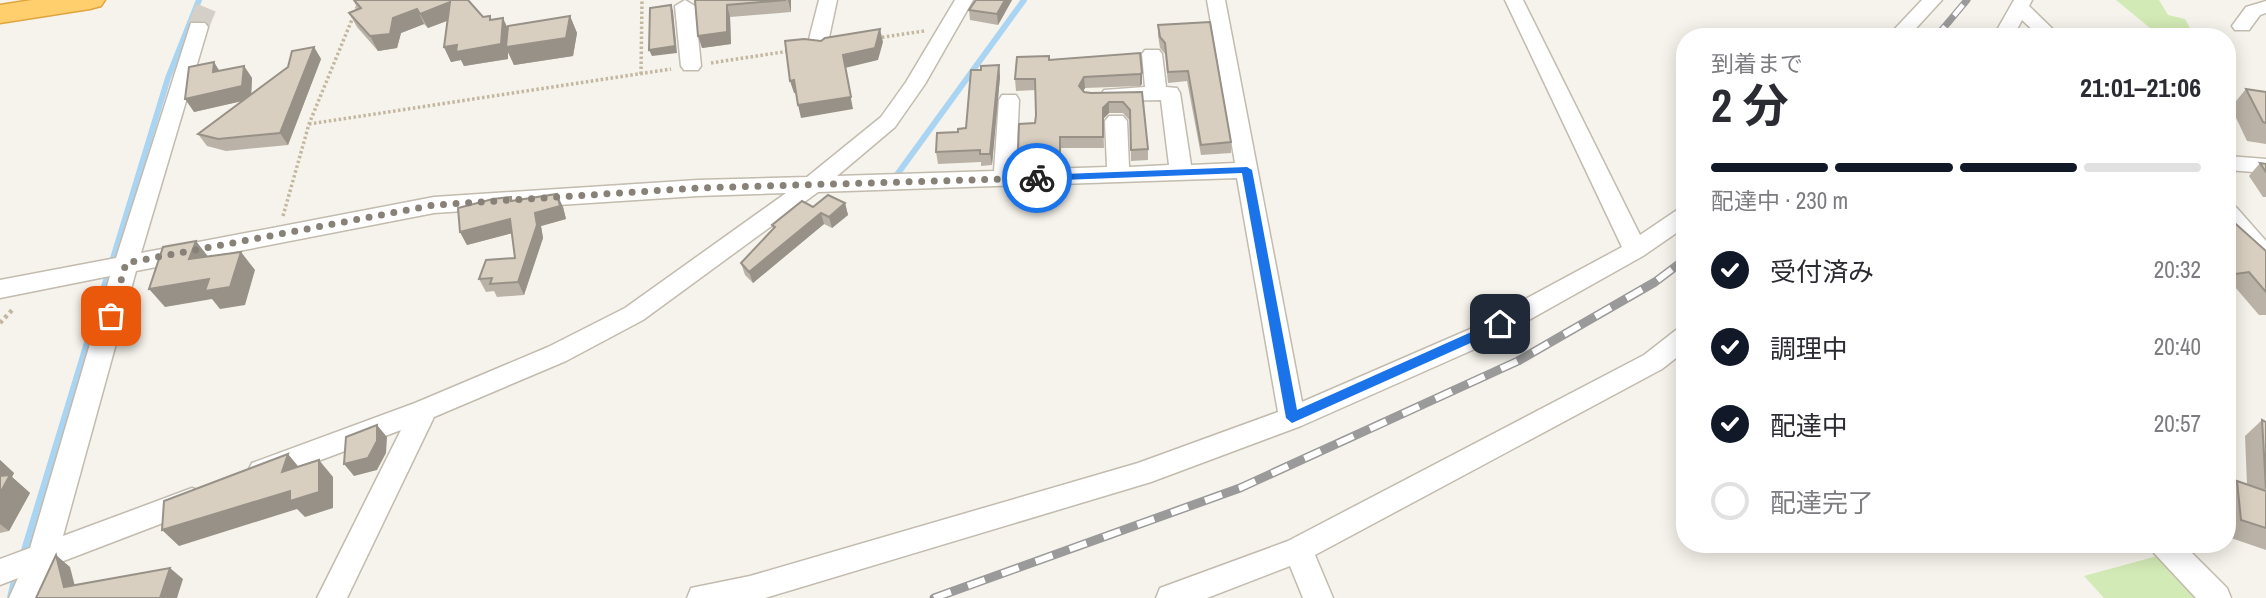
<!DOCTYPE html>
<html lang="ja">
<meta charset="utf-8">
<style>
:root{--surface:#fff;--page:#f7f7f7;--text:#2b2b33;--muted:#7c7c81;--line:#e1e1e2;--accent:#111827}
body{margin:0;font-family:"Archivo Narrow","Noto Sans JP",sans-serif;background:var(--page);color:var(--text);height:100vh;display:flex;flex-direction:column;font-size:26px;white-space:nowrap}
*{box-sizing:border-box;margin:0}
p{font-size:23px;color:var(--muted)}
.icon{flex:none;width:38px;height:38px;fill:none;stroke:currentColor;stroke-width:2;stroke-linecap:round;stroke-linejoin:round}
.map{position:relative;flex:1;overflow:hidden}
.side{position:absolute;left:1676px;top:28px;width:560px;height:525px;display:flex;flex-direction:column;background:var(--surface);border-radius:28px;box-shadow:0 4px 18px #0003}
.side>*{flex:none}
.pin{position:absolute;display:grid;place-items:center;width:60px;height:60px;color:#fff;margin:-30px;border-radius:14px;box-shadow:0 4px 10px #0006}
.courier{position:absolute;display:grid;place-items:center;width:70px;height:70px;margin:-35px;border:5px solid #1a73e8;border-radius:50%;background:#fff;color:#222;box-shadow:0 2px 9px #0007}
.head em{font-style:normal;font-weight:700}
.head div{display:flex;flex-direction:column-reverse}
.head{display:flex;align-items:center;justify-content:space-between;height:119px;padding:0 35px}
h1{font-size:46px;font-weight:700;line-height:52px}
.bar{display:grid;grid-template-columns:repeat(4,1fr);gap:10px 7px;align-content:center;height:84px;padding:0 35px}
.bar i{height:9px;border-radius:5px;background:var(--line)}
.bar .selected{background:var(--accent)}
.bar p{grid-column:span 4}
ol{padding:0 35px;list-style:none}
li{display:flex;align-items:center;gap:21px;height:77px}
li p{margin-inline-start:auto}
li .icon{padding:7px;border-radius:50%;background:var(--accent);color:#fff;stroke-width:4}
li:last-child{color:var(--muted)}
li i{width:38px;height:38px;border:4px solid var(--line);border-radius:50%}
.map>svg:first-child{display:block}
.green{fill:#d2eab5}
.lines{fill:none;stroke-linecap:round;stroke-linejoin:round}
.stream-far1{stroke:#a9d4f2;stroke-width:6}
.stream{stroke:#a9d4f2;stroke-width:8}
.street-tunnel{stroke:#d4d0c8;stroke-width:21;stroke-dasharray:21 10;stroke-linecap:butt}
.street-casing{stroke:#c2bbae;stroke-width:3}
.highway-casing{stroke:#e0a43c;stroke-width:3}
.path-far1{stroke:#c4b79f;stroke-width:3.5;stroke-dasharray:2.5 2.5;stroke-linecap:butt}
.path{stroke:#c4b79f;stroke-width:4.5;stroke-dasharray:3.5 3.5;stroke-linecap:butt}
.street{fill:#fff;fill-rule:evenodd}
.highway{fill:#ffcf6e;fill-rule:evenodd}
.rail-far1-casing{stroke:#9a9a9a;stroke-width:7}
.rail-casing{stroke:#9a9a9a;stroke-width:9}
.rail-far1{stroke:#fff;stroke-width:4.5;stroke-dasharray:14;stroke-linecap:butt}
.rail{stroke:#fff;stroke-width:6;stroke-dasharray:18;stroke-linecap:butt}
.wall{fill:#bab2a6}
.shaded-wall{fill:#979187}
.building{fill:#d8cfc1;stroke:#979187;stroke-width:2}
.route{fill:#1a73e8}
.done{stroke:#878178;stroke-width:7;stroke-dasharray:0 12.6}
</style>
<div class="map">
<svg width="2266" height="598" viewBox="0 0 2266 598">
<rect width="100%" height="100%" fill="#f6f3ec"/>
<!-- green -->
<g class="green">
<polygon points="2116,0 2159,0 2168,15 2185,19 2195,37 2161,37"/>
<polygon points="2161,555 2207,598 2104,598 2084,576"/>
</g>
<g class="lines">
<!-- stream-far1 -->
<g class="stream-far1">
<polyline points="891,177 896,176 1024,0"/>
<polyline points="111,265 168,78 199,0"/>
</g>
<!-- stream -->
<g class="stream">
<polyline points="23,557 112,264"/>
<polyline points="11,598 17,571"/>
</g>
<!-- street-tunnel -->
<polyline class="street-tunnel" points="198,27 209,0"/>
<defs>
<g id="street">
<polygon points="685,0 695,6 701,66 698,70 684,70 681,66 675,6"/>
<polygon points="819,0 837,0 827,47 824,51 810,51 807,47"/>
<polygon points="955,0 973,0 925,84 895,127 837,176 994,171 999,100 1002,95 1016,95 1019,100 1016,170 1107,167 1105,121 1109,116 1123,116 1127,121 1129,167 1169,165 1161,100 1111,101 1104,100 1101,95 1104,90 1145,87 1142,54 1145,50 1159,50 1162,54 1166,87 1177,88 1180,93 1191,165 1235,163 1207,0 1225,0 1302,402 1468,330 1622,247 1505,0 1523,0 1640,235 1677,210 1685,208 1685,227 1643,256 1486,344 1301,426 1151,482 765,598 687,598 691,588 750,576 1138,463 1278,412 1237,178 818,192 643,320 566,361 434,417 347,598 317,598 401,430 262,482 252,479 248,471 252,463 415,403 548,347 625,308 786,193 698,196 434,213 136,271 63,536 192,488 202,492 206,500 202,508 53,565 39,598 9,598 18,578 0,585 0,559 30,548 110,276 0,298 0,280 116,258 191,23 205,23 208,27 141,253 434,197 698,180 807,177 881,117 906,82"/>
<polygon points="1922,0 1942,0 1908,37 1887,37"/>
<polygon points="2014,0 2032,0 2029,6 2061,37 2040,37 2022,20 2013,37 1993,37"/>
<polygon points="2266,1 2266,13 2260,15 2249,30 2235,30 2232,26 2246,7"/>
<polygon points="2228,156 2266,159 2266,173 2228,170"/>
<polygon points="2228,205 2236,207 2266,241 2266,264 2258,262 2228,228"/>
<polygon points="1685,328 1685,351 1662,369 1315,555 1333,598 1303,598 1290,566 1207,598 1156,598 1160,588 1288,541 1644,355 1676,330"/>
<polygon points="2150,544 2183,544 2227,588 2231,598 2196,598 2154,553"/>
</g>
<polygon id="highway" points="32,0 105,0 101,6 90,9 0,23 0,5"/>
</defs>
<!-- street casing -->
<use href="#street" class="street-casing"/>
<!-- highway casing -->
<use href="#highway" class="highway-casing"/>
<!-- path-far1 -->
<g class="path-far1">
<polyline points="877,38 924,31"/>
<polyline points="711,63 789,51"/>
<polyline points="641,74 642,0"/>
<polyline points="309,124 671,69"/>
<polyline points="283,216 309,124 360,0"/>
</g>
<!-- path -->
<polyline class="path" points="0,323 14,308"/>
<!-- street -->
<use href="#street" class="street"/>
<!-- highway -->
<use href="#highway" class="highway"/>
<defs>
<g id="rail-far1">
<polyline points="1936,37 1967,0"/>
<polyline points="1677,265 1685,259"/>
</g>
<polyline id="rail" points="934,598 1240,488 1518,361 1655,282 1679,264"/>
</defs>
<!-- rail-far1 casing -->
<use href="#rail-far1" class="rail-far1-casing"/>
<!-- rail casing -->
<use href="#rail" class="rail-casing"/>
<!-- rail-far1 -->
<use href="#rail-far1" class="rail-far1"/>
<!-- rail -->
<use href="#rail" class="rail"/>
</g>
<!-- wall -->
<g class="wall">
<polygon points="353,0 483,17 492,20 508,29 570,16 577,33 573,56 514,65 508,52 508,59 464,66 461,60 451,62 444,47 447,21 428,28 424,24 401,33 397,48 378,51 357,27 349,13 358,9"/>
<polygon points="694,0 791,0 791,12 730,17 731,44 702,48"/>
<polygon points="1012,0 998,25 970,20 969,10"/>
<polygon points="1210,22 1231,142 1231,153 1201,155 1187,81 1168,83 1165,54 1160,48 1158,35 1158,25"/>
<polygon points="314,47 321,59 288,145 226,151 207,146 198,134 242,101 194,112 220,71 244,66 252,78 251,94"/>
<polygon points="1049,60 1142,73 1142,84 1140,86 1085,88 1083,91 1084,92 1091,93 1142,92 1148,149 1148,160 1131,161 1130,121 1123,113 1109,113 1103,119 1104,148 1061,148 1061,166 1026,167 1025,165 1019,165 1018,153 1035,123 1036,115 1036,90 1016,91 1015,79"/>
<polygon points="999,65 1000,77 992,165 981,166 981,162 938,164 936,152 966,128 981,70"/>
<polygon points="2246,89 2266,92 2266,144 2247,141 2231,107"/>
<polygon points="2260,163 2266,164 2266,197 2263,197 2249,176"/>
<polygon points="511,197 513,201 563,207 566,219 541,226 543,238 524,295 497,297 494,291 486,292 479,279 515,258 512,233 467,245 460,232"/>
<polygon points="845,203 848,215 832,228 824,224 753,283 745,275 741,263 773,229 772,225 813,207"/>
<polygon points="2228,217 2266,251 2266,315 2259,315 2235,287 2228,288"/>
<polygon points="2262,420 2266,422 2266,550 2228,537 2228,489 2237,481 2247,485 2245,436"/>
<polygon points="0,460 14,473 12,477 30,493 9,531 0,533"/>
</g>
<!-- shaded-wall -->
<g class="shaded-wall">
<polygon points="788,0 791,0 791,12"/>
<polygon points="1005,0 1012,0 998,25 997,14"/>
<polygon points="450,2 457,17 428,28 420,14"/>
<polygon points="671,5 673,11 677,53 652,56 649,50"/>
<polygon points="727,5 730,17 731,44 702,48 698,36"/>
<polygon points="417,9 424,24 401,33 397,48 378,51 370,36 393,18"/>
<polygon points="570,16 577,33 573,56 514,65 508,52 508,59 464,66 461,60 451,62 444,47 503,18 510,33"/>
<polygon points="880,29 883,42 878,60 845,68 853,109 801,118 798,105 843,55"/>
<polygon points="314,47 321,59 288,145 280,133"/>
<polygon points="214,62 222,75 213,72"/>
<polygon points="999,65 1000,77 992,165 990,154"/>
<polygon points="244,66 252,78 251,99 194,112 185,99"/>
<polygon points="1142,73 1142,84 1140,86 1140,74"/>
<polygon points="1084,77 1085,88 1080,97 1079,86"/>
<polygon points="794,80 797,93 794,93 790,81"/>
<polygon points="1109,102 1109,113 1103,119 1103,108"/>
<polygon points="557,194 563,207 566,219 541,226 543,238 524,295 518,282 535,213"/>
<polygon points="845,203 848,215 832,228 829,217"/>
<polygon points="821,213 824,224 753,283 749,272"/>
<polygon points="510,219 517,232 467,245 460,232"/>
<polygon points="196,241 210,259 189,259"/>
<polygon points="241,252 255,270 245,305 220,309 212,299 165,307 149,289 209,279"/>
<polygon points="377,425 387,437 386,453 377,470 354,476 344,464"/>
<polygon points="288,454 302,471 282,472"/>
<polygon points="0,460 14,473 12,477 30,493 9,531 0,524"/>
<polygon points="319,460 333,477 333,508 305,517 297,509 179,546 162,530"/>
<polygon points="56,555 70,567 78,598 64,587"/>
<polygon points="170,568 183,579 177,598 160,598"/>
</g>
<!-- building -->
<g class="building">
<polygon points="354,0 468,0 483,17 490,16 490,20 503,18 501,44 456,52 457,45 444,47 450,2 420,14 417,9 393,18 390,34 370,36 349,13 361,8"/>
<polygon points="695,0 786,0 727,5 727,32 698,36"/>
<polygon points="976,0 1005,0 997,14 969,10"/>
<polygon points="671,5 675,46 649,50 650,8"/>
<polygon points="570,16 566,38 506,47 508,26"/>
<polygon points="1210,22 1231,142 1201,145 1188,71 1168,72 1165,43 1160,37 1158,25"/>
<polygon points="880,29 875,48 843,55 851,97 798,105 794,80 790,81 785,41 804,39 821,41 825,38"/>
<polygon points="314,47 280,133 218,139 198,134 288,67 292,51"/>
<polygon points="1140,53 1142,73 1140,74 1084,77 1079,86 1084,92 1091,93 1142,92 1148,149 1131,150 1130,110 1123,102 1109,102 1103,108 1103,137 1060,137 1060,155 1025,156 1025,153 1018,153 1019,124 1035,123 1036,115 1035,79 1015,79 1017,57 1049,56 1049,60"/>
<polygon points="214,62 213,72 244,66 242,86 185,99 189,67"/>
<polygon points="999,65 990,154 980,154 980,150 936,152 937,133 958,132 958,129 966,128 971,70 981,70 981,66"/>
<polygon points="2246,89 2266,92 2266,123 2263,122"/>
<polygon points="2260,163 2266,164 2266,172"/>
<polygon points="557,194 560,206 535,213 537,225 518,282 490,284 492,278 479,279 486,260 515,258 510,219 460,232 458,208 493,199 511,197 511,201"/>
<polygon points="828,195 845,203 829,217 821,213 749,272 741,263 775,227 772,225 802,201 813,207"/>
<polygon points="2228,217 2266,251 2266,292 2249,272 2228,275"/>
<polygon points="196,241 189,259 241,252 230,287 205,291 209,279 149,289 163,247"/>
<polygon points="2262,420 2266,422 2266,489"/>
<polygon points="377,425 377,441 368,458 344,464 346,437"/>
<polygon points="288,454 282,472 319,460 319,492 290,501 290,491 162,530 164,501"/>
<polygon points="10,475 0,493 0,476"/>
<polygon points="2237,481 2266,491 2266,528 2241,520"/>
<polygon points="56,555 64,587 170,568 160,598 36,598"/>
</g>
<!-- route -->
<polygon class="route" points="1247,167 1252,170 1297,410 1496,321 1504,321 1504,328 1292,423 1286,418 1242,173 1037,181 1032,178 1037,175"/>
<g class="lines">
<!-- done -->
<polyline class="done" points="111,316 126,263 434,205 698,188 1037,178"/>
</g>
</svg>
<div class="pin" style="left:111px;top:316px;background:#ea580c"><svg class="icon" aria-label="bag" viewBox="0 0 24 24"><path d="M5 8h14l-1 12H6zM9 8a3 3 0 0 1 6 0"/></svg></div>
<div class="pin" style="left:1500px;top:324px;background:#1f2937"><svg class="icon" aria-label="home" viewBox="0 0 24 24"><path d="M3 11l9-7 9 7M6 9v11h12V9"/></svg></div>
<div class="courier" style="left:1037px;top:178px"><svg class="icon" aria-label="bike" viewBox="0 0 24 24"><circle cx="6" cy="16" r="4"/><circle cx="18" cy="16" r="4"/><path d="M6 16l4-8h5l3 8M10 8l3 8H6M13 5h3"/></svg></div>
<section class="side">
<div class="head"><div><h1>2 分</h1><p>到着まで</p></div><em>21:01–21:06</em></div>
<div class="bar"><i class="selected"></i><i class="selected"></i><i class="selected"></i><i></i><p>配達中 · 230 m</p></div>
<ol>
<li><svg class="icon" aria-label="check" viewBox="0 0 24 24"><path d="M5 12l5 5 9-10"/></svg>受付済み<p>20:32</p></li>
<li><svg class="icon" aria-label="check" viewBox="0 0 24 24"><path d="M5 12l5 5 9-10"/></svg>調理中<p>20:40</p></li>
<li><svg class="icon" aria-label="check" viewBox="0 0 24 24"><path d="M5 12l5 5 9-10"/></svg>配達中<p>20:57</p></li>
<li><i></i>配達完了</li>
</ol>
</section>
</div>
